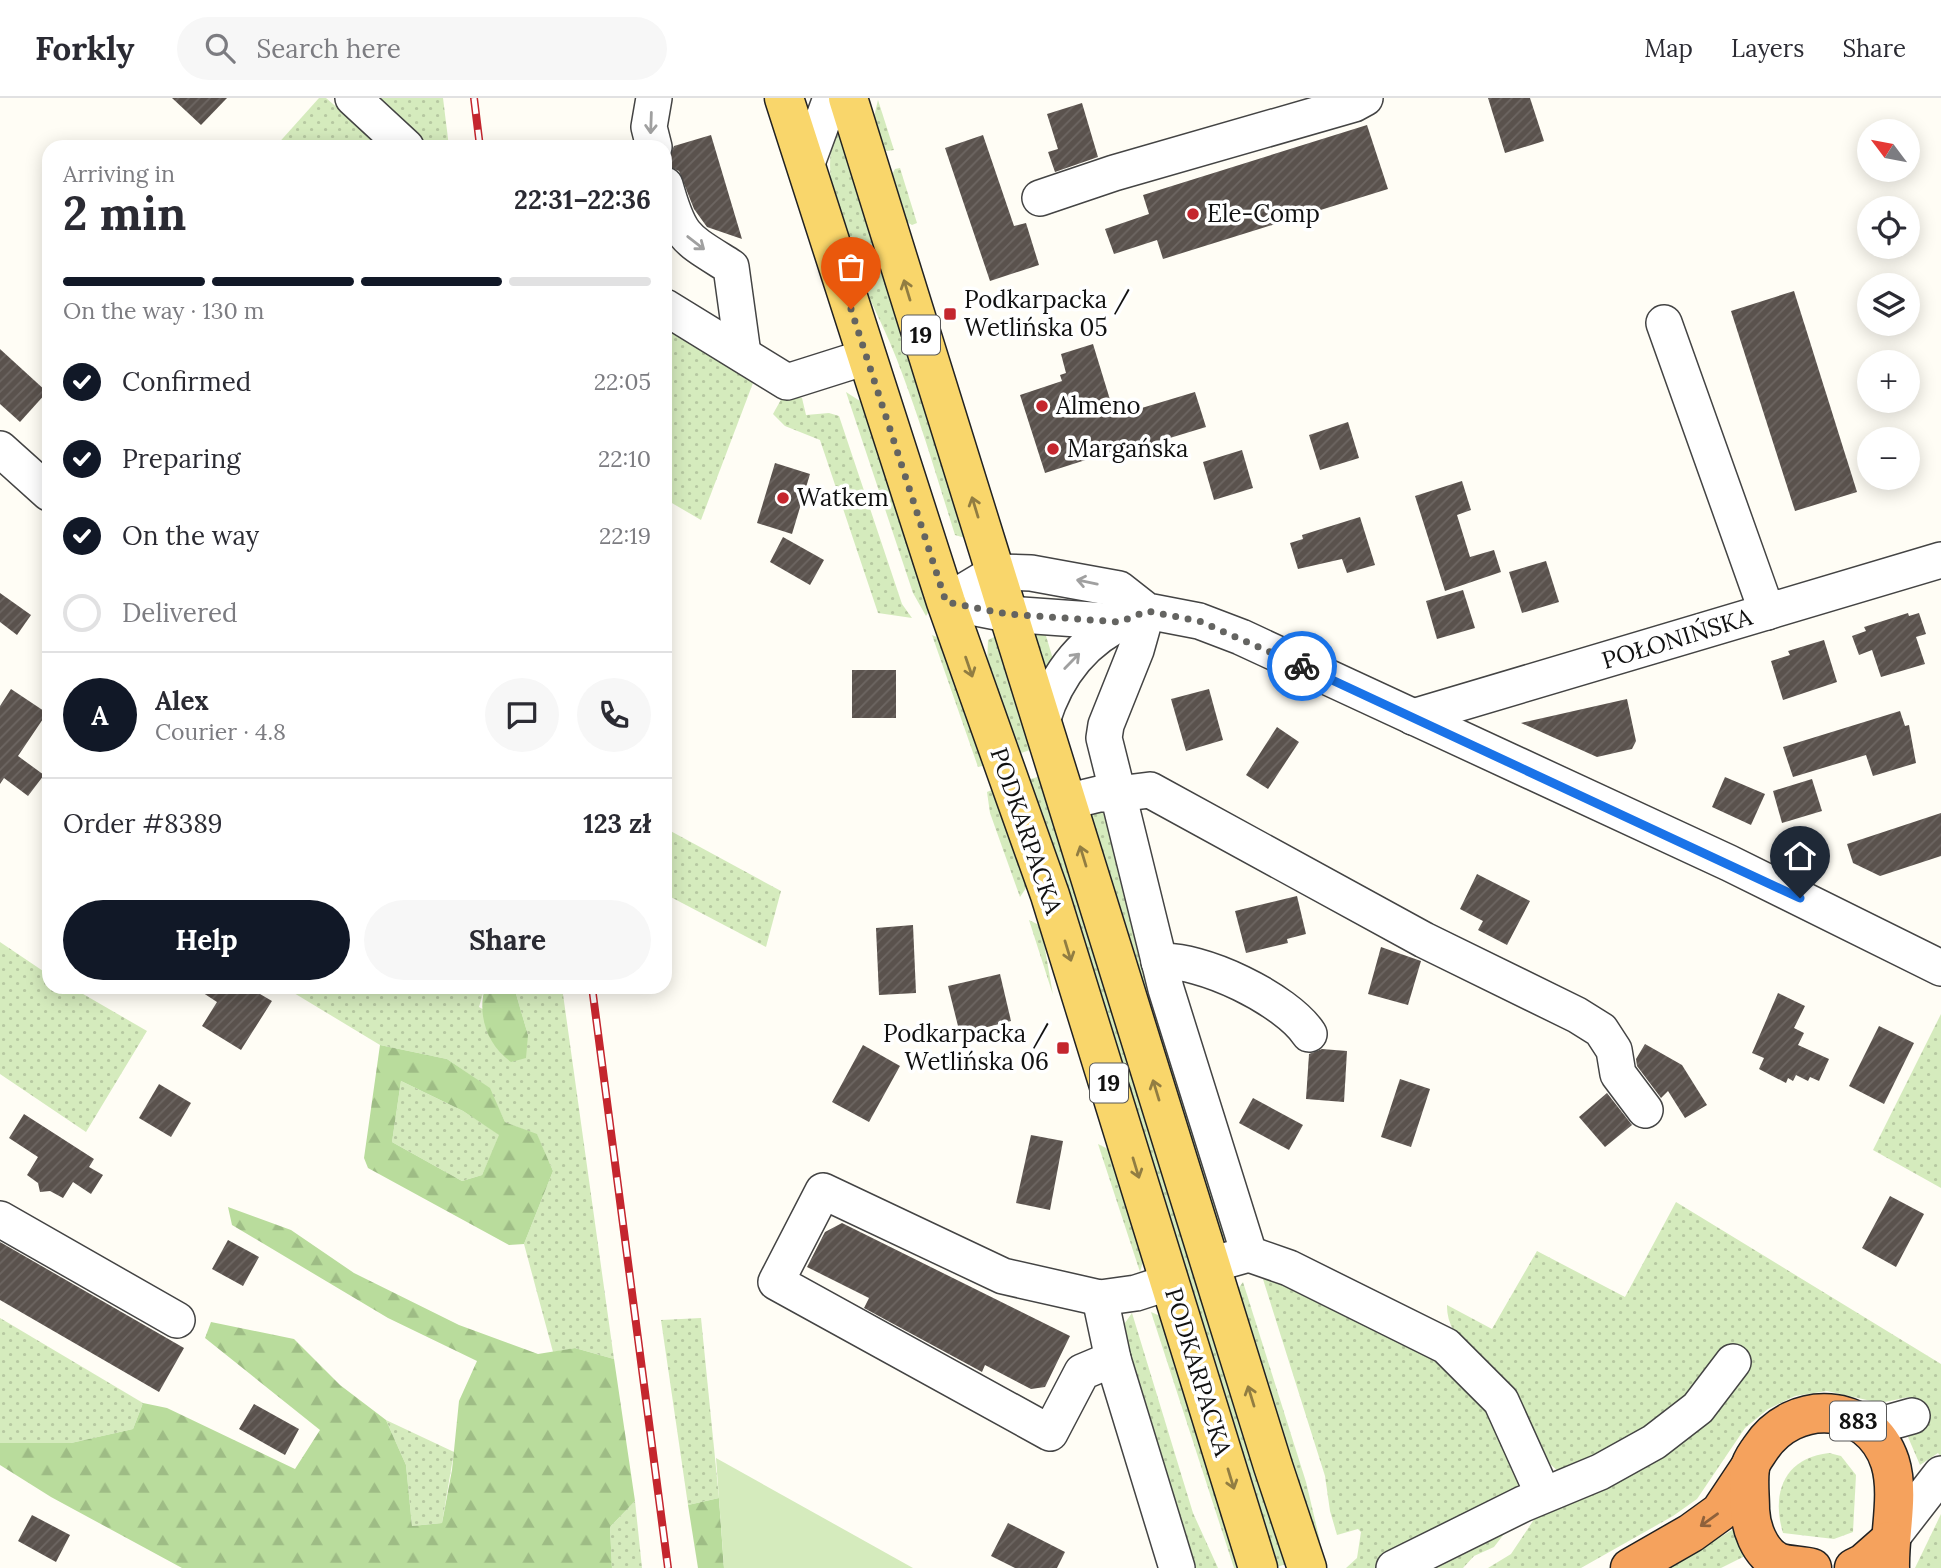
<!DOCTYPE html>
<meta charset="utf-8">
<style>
:root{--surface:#fff;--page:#f7f7f7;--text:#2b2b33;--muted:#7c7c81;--line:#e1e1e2;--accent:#111827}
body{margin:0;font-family:Lora,serif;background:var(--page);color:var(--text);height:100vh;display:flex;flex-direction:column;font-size:26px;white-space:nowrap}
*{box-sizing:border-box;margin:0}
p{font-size:23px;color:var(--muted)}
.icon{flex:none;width:38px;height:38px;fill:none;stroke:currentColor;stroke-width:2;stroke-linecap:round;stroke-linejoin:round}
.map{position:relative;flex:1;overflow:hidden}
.drawer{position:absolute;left:42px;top:42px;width:630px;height:854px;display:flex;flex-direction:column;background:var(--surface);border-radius:21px;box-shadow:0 4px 18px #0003}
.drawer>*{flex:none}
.needle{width:46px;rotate:302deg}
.fabs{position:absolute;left:1857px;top:21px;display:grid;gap:14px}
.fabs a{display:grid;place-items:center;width:63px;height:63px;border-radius:50%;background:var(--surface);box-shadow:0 4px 18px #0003;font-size:35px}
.pin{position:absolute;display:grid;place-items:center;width:60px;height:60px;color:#fff;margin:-72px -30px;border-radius:50% 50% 50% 0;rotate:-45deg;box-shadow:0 0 7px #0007}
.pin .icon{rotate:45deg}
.courier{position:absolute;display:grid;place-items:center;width:70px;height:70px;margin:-35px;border:5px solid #1a73e8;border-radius:50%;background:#fff;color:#222;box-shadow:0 2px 9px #0007}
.overview em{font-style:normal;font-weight:800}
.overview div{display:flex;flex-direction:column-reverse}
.overview{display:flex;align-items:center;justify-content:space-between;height:119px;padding:0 21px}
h1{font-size:46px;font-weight:800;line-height:52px}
.bar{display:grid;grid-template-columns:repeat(4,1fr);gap:10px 7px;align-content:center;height:84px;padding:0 21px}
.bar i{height:9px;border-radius:5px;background:var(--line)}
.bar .selected{background:var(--accent)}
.bar p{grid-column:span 4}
.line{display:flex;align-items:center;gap:18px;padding:0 21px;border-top:2px solid var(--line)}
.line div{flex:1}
.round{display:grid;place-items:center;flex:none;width:74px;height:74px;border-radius:37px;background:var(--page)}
ol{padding:0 21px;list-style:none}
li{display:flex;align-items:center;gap:21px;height:77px}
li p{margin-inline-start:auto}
li .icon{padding:7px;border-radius:50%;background:var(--accent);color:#fff;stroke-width:4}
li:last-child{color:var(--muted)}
li i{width:38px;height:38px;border:4px solid var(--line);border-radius:50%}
.primary-button{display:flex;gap:14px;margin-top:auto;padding:14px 21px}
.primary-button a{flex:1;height:80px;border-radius:42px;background:var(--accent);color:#fff;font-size:28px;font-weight:800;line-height:80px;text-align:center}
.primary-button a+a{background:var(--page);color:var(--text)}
header{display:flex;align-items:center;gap:42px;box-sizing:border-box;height:98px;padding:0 35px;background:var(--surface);border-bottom:2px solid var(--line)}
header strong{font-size:33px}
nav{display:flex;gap:38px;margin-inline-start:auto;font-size:24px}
.search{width:490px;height:63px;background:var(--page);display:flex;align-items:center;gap:18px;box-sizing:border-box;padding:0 24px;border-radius:38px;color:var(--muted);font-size:26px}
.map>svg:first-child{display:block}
.grass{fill:url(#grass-dots)}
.forest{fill:url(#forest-firs);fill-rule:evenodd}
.garden{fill:#d5ebbd}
.building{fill:url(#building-hatch)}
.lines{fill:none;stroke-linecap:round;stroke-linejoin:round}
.minor-casing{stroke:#444;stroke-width:38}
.major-casing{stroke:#222;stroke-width:41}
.highway-casing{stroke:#222;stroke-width:41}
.minor{stroke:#fff;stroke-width:35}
.major{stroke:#f9d66b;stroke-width:38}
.highway{stroke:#f5a25d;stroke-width:38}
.rail-casing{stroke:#c4262e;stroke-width:8}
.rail{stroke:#fff;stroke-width:5;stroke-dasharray:16;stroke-linecap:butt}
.oneway{stroke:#a0a0a0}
.oneway2{stroke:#917d42}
.oneway3{stroke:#8e613b}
.done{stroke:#646461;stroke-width:7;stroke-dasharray:0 12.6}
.route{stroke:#1a73e8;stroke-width:9}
.poi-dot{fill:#c4262e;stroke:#fff;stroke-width:2.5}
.labels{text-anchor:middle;stroke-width:7;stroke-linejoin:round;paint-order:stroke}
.shield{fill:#fff;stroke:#585858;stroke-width:2}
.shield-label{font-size:23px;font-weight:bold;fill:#111}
.poi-label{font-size:24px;fill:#111;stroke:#fff;text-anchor:start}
.street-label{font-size:24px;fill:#111;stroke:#fff}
</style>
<header>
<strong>Forkly</strong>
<div class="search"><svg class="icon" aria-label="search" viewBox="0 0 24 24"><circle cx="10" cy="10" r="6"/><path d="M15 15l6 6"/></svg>Search here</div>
<nav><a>Map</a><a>Layers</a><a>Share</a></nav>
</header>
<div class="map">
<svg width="1941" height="1470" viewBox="0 0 1941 1470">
<defs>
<pattern id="grass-dots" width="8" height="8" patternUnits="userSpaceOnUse" patternTransform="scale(1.75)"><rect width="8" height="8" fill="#d5ebbd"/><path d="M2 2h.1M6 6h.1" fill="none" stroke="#b6c8a1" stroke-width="1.8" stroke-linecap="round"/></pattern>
<pattern id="forest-firs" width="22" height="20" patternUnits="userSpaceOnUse" patternTransform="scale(1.75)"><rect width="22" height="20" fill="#b9dc9c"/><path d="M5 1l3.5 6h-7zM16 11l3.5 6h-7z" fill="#9ebc85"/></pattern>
<pattern id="building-hatch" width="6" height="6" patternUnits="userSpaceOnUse" patternTransform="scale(1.75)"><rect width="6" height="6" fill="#5a524d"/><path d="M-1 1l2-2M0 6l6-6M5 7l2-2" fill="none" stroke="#6d6662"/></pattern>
</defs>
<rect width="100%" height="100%" fill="#fffdf5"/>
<!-- grass -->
<g class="grass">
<polygon points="319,0 326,0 383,49 275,49"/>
<polygon points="373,0 443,0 449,49 431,49"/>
<polygon points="878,2 894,52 887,53 879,49 874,19"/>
<path d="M839,32L965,440L955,437C938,383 922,328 902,275C875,198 814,117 834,33Z"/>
<polygon points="900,70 917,125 912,127 900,120 889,82 895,71"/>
<polygon points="665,230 753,285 701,422 665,401"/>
<polygon points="846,294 863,305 931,510 926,518 913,495"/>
<polygon points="783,298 802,300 806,317 829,315 839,318 902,506 912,520 878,515 820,342 785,328 773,316"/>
<polygon points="1032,527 1043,528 1056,571 1048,585"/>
<polygon points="932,537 941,541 986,667 978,669"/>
<polygon points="996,538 1033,651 1018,656 987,568 988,542"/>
<polygon points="1041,678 1289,1465 1274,1470 1027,682"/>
<polygon points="994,691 1028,787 1020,799 990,715 987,694"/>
<polygon points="1102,712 1109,715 1227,1140 1220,1146 1089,723 1091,715"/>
<polygon points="665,730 781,793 766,849 665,796"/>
<polygon points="1029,822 1041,828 1053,897"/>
<polygon points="0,844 49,877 49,889 71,889 147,933 86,1034 0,976"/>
<polygon points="284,889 485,889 479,909 528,937 514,889 562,889 614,1261 575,1250 553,1254 524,1146 553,1073 537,1037 505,1024 489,990 447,961 380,947"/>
<polygon points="1941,916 1941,1090 1873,1052"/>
<polygon points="401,983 463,1013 500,1037 482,1077 462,1083 392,1044"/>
<polygon points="1098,1046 1114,1054 1145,1156 1140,1174"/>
<path d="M1676,1104L1941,1266V1359L1938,1355L1920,1367L1908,1339L1925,1330L1909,1299L1880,1305L1827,1293L1795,1298L1768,1311L1745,1330L1697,1401L1673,1418L1581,1470H1488L1511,1456L1541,1411L1654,1337L1558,1373L1550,1366C1539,1342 1526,1311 1509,1290C1487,1265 1446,1244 1447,1207L1492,1231L1537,1153L1625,1199Z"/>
<polygon points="1267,1177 1422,1245 1480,1297 1524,1386 1511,1407 1375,1470 1346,1470 1357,1460 1361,1434 1358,1431 1337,1437 1330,1413 1325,1378 1262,1178"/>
<polygon points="1243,1184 1306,1384 1320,1443 1316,1443 1235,1195"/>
<polygon points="1151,1214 1167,1221 1238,1470 1234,1470"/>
<polygon points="1132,1215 1193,1415 1218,1470 1190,1470 1120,1232"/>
<polygon points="0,1220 143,1305 133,1331 71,1345 0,1345"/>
<polygon points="701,1220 719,1400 688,1407 661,1222"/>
<polygon points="386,1322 454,1354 442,1425 412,1428 406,1367"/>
<path d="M1829,1355L1841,1358L1856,1377L1853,1434L1834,1441L1783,1435C1771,1395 1784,1360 1829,1355Z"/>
<polygon points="635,1403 642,1470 612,1470 610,1429"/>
<polygon points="1941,1416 1941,1470 1915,1470"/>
<polygon points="1514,1423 1494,1449 1474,1458 1463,1470 1413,1470"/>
<polygon points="1737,1429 1749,1456 1721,1470 1669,1470"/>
</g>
<!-- forest -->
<g class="forest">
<path d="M485,889H514L528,937L526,960L511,964C487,947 477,917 485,889Z"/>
<path d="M380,947L447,961L490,990L505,1024L537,1036L553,1073L524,1146L509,1147L368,1070L364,1060ZM401,983L463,1013L499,1037L482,1077L462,1083L392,1044Z"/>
<polygon points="228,1109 291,1132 354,1175 459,1227 538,1256 575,1250 614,1261 635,1403 610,1429 612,1470 182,1470 51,1399 0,1367 0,1345 71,1345 133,1331 143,1305 167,1310 295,1371 320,1332 205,1240 211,1224 294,1241 340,1287 386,1322 406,1367 412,1428 442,1425 452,1372 459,1303 477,1263 388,1220 232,1127"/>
<polygon points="719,1400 724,1470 698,1470 688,1407"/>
</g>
<!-- garden -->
<polygon class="garden" points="716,1360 913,1470 724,1470"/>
<!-- building -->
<g class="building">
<polygon points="172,0 227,0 201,27"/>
<polygon points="1488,0 1530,0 1544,43 1505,55"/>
<polygon points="1082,5 1098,59 1055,74 1048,54 1058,51 1047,16"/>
<polygon points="1367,27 1388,91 1163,161 1157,142 1114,156 1105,131 1149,116 1143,97"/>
<polygon points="711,37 742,141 707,129 694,111 679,73 665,67 674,48"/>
<polygon points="983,37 1014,128 1026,125 1039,167 990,183 945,50"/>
<polygon points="1794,193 1857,394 1795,413 1731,213"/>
<polygon points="1093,246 1115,318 1195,294 1206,329 1150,346 1148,342 1045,375 1020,297 1062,283 1060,277 1066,275 1061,256"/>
<polygon points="0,251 47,294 20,324 0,306"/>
<polygon points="1348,324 1359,360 1320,372 1309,337"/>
<polygon points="1242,352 1253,390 1214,402 1203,364"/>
<polygon points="775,365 810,376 792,436 757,425"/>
<polygon points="1462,383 1471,412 1457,417 1470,459 1494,452 1501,474 1445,493 1415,398"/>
<polygon points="1360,419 1375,467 1347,475 1342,461 1298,471 1290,445 1303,441 1302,437"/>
<polygon points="783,439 824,462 810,487 770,464"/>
<polygon points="1546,463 1559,504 1522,515 1509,474"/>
<polygon points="1463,492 1475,530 1437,541 1426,503"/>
<polygon points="0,495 31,517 17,537 0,524"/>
<polygon points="1908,515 1909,518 1919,515 1926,536 1916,539 1925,566 1881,579 1872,552 1859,557 1852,538 1866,533 1864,529"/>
<polygon points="1824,542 1837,584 1783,602 1771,563 1790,557 1788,553"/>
<rect x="852" y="572" width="44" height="48"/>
<polygon points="11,591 47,615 18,658 44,677 28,698 4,680 0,686 0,608"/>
<polygon points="1209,591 1223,642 1186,653 1171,601"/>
<polygon points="1627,601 1636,643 1632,651 1597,659 1521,625"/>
<polygon points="1900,613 1905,628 1909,627 1916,665 1873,678 1866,657 1793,679 1783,649"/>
<polygon points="1277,629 1299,644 1268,691 1246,677"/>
<polygon points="1725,679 1765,696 1751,727 1712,709"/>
<polygon points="1812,681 1822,713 1782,725 1773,693"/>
<polygon points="1941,715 1941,758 1880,778 1853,765 1847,746"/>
<polygon points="1477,776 1530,803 1507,847 1478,832 1483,823 1460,811"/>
<polygon points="1297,798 1306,836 1287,841 1288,845 1246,855 1235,813"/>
<polygon points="913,827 916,895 879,897 876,830"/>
<polygon points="1381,849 1421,863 1408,907 1368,896"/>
<polygon points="1000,876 1011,923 960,936 948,888"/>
<polygon points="194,889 248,889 272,903 241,952 202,928 217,904"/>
<polygon points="1778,895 1805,908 1794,930 1804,935 1798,947 1829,961 1819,983 1810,979 1808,983 1796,977 1793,983 1788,980 1786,985 1759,971 1764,960 1752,955"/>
<polygon points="1879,928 1914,945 1884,1006 1849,988"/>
<polygon points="1645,946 1682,967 1707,1007 1685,1020 1668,993 1661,1000 1637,968 1636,961"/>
<polygon points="863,947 900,968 869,1024 832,1004"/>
<polygon points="1322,951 1347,953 1344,1004 1306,1001 1309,956"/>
<polygon points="1400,981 1430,991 1411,1049 1381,1039"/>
<polygon points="159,986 191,1005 171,1039 139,1020"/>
<polygon points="1607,995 1632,1027 1605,1049 1579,1019"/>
<polygon points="1253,1000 1303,1027 1289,1052 1239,1025"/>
<polygon points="24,1016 94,1061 89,1069 103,1077 91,1096 73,1084 63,1100 50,1093 40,1094 38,1085 27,1077 38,1059 9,1040"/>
<polygon points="1031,1037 1063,1043 1050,1112 1016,1105"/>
<polygon points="1890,1098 1924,1116 1896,1169 1862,1150"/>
<polygon points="842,1125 1070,1238 1045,1289 1031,1291 985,1267 982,1274 864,1210 869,1200 807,1169 825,1134"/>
<polygon points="228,1142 259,1159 243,1188 212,1171"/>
<polygon points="0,1144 184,1250 159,1294 0,1202"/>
<polygon points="254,1306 299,1331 285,1357 239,1331"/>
<polygon points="32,1417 70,1437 56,1464 18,1443"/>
<polygon points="1008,1425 1065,1454 1057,1470 1015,1470 991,1458"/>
</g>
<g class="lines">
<defs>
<g id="minor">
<polyline points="353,0 406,49"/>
<polyline points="654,0 649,29 654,49"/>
<polyline points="806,68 831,0"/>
<path d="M665,87C680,141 685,140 731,169L743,256"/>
<polyline points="1040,100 1114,75 1354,6 1365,0"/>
<polyline points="665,209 787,284 866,259"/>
<polyline points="1664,225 1767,514"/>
<polyline points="0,351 49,395"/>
<polyline points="946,504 996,474 1031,475 1119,491 1147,513 1199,523 1241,539 1729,765 1941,870"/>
<polyline points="946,504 1007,516 1120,524"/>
<polyline points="1147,513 1136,552 1106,627 1104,640 1118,696 1150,692 1424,842 1577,917 1601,932 1614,952 1618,976 1645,1012"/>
<polyline points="1413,619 1941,462"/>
<path d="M1042,623C1056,577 1083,541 1129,521"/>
<polyline points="1066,704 1099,696 1118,696 1166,891 1249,1156 1210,1167"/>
<path d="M1159,864C1200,859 1287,902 1309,936"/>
<polyline points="0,1121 177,1222"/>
<polyline points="1249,1156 1289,1170 1446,1248 1501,1303 1543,1396"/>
<polyline points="1100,1200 1113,1261 1177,1470"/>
<polyline points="1113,1261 1082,1274 1050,1335 776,1184 823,1093 1003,1178 1100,1200 1136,1195 1170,1184"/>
<polyline points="1861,1325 1887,1325 1912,1318"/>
<polyline points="1889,1443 1941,1376"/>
<polyline points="1394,1470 1523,1406 1600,1374 1654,1344 1698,1310 1733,1264"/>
</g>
<g id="major">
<polyline points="784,0 946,504 1050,797 1258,1470"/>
<polyline points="848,0 1273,1368 1307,1470"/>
</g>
<g id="highway">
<polyline points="1630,1470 1691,1435 1720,1414 1750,1369"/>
<path d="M1812,1470C1801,1467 1785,1468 1776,1463C1759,1453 1751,1430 1750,1412C1750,1399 1748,1383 1750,1370C1751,1363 1756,1357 1760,1351C1793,1300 1870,1303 1890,1364C1900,1396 1889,1436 1890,1470"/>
<polyline points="1854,1470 1864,1465 1889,1443"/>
</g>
</defs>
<!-- minor casing -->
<use href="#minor" class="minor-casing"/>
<!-- major casing -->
<use href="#major" class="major-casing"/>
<!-- highway casing -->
<use href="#highway" class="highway-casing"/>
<!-- minor -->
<use href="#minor" class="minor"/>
<!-- major -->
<use href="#major" class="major"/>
<!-- highway -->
<use href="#highway" class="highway"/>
<defs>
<g id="rail">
<polyline points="474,0 480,49"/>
<polyline points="592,889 668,1470"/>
</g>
</defs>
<!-- rail casing -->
<use href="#rail" class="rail-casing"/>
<!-- rail -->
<use href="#rail" class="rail"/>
</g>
<!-- one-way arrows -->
<defs><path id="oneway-shaft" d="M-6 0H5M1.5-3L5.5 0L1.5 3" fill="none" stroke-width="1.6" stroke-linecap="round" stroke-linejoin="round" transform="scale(1.75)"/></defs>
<g class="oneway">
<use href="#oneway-shaft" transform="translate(651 25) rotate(92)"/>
<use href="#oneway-shaft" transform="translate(696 145) rotate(38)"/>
<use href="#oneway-shaft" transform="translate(1087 484) rotate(-168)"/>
<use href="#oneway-shaft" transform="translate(1072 563) rotate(-46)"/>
</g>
<g class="oneway2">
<use href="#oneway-shaft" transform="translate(907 192) rotate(-107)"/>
<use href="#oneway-shaft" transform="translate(975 409) rotate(-107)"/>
<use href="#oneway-shaft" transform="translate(969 569) rotate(71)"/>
<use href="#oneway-shaft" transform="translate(1083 758) rotate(-107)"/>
<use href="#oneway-shaft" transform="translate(1068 853) rotate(73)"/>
<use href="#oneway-shaft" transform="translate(1156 992) rotate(-107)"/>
<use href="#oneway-shaft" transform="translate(1136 1070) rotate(73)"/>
<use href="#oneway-shaft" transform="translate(1251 1298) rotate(-107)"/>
<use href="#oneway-shaft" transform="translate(1231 1381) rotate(73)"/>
</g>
<use class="oneway3" href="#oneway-shaft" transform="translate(1709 1422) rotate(144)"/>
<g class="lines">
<!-- done -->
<polyline class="done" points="851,211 946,504 1007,516 1120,524 1147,513 1199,523 1302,568"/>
<!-- route -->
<polyline class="route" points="1302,568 1800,800"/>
</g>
<!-- markers -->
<g class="poi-dot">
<circle cx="1193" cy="116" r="7"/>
<rect x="943" y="209" width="14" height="14" rx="3.5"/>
<circle cx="1042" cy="308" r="7"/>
<circle cx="1053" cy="351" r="7"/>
<circle cx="783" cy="400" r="7"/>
<rect x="1056" y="943" width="14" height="14" rx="3.5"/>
</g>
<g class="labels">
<!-- shield labels -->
<g class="shield">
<rect x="902" y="217.5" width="38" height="39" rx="5"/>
<rect x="1090" y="965.5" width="38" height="39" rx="5"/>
<rect x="1830" y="1303.5" width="56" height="39" rx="5"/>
</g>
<g class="shield-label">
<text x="921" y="245">19</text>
<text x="1109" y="993">19</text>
<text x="1858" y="1331">883</text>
</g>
<!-- poi labels -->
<g class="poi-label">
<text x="1207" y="124">Ele-Comp</text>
<text x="964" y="210">Podkarpacka /<tspan x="964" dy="28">Wetlińska 05</tspan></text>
<text x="1056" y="316">Almeno</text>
<text x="1067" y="359">Margańska</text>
<text x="797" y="408">Watkem</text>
<text x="1049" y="944" text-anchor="end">Podkarpacka /<tspan x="1049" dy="28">Wetlińska 06</tspan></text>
</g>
<!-- street labels -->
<g class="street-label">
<text transform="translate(1677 541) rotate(-17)" y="8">POŁONIŃSKA</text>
<text transform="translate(1026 733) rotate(71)" y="8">PODKARPACKA</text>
<text transform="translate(1198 1274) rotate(73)" y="8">PODKARPACKA</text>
</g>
</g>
</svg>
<div class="fabs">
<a><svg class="needle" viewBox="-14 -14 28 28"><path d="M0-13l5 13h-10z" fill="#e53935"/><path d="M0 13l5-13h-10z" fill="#7c7c81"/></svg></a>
<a><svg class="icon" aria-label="locate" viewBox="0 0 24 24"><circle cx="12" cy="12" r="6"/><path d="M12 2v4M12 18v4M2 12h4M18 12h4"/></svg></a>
<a><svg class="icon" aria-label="layers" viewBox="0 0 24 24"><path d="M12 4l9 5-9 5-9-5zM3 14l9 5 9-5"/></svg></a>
<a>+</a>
<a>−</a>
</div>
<div class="pin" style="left:851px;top:211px;background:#ea580c"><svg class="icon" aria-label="bag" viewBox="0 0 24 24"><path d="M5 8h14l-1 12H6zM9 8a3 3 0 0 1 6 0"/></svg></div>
<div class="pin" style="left:1800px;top:800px;background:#1f2937"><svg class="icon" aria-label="home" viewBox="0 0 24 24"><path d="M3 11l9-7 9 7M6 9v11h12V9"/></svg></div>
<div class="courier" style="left:1302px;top:568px"><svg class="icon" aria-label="bike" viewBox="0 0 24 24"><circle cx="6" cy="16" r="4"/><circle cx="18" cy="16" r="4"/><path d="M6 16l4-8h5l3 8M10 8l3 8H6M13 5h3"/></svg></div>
<section class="drawer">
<div class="overview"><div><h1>2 min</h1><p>Arriving in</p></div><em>22:31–22:36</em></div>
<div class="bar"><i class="selected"></i><i class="selected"></i><i class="selected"></i><i></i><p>On the way · 130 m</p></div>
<ol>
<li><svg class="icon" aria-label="check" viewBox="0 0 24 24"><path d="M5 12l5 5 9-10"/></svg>Confirmed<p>22:05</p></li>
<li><svg class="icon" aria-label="check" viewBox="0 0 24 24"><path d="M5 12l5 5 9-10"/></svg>Preparing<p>22:10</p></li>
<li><svg class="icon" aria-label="check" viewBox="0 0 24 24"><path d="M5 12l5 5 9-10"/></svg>On the way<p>22:19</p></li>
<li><i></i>Delivered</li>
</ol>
<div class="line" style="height:126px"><b class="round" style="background:var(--accent);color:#fff">A</b><div><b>Alex</b><p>Courier · 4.8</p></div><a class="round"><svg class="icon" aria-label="chat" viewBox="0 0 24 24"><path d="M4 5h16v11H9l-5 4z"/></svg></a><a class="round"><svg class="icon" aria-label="phone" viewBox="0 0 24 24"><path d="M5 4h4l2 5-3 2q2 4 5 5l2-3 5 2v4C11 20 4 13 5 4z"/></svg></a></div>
<div class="line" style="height:91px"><div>Order #8389</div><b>123 zł</b></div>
<div class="primary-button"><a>Help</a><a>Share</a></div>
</section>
</div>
